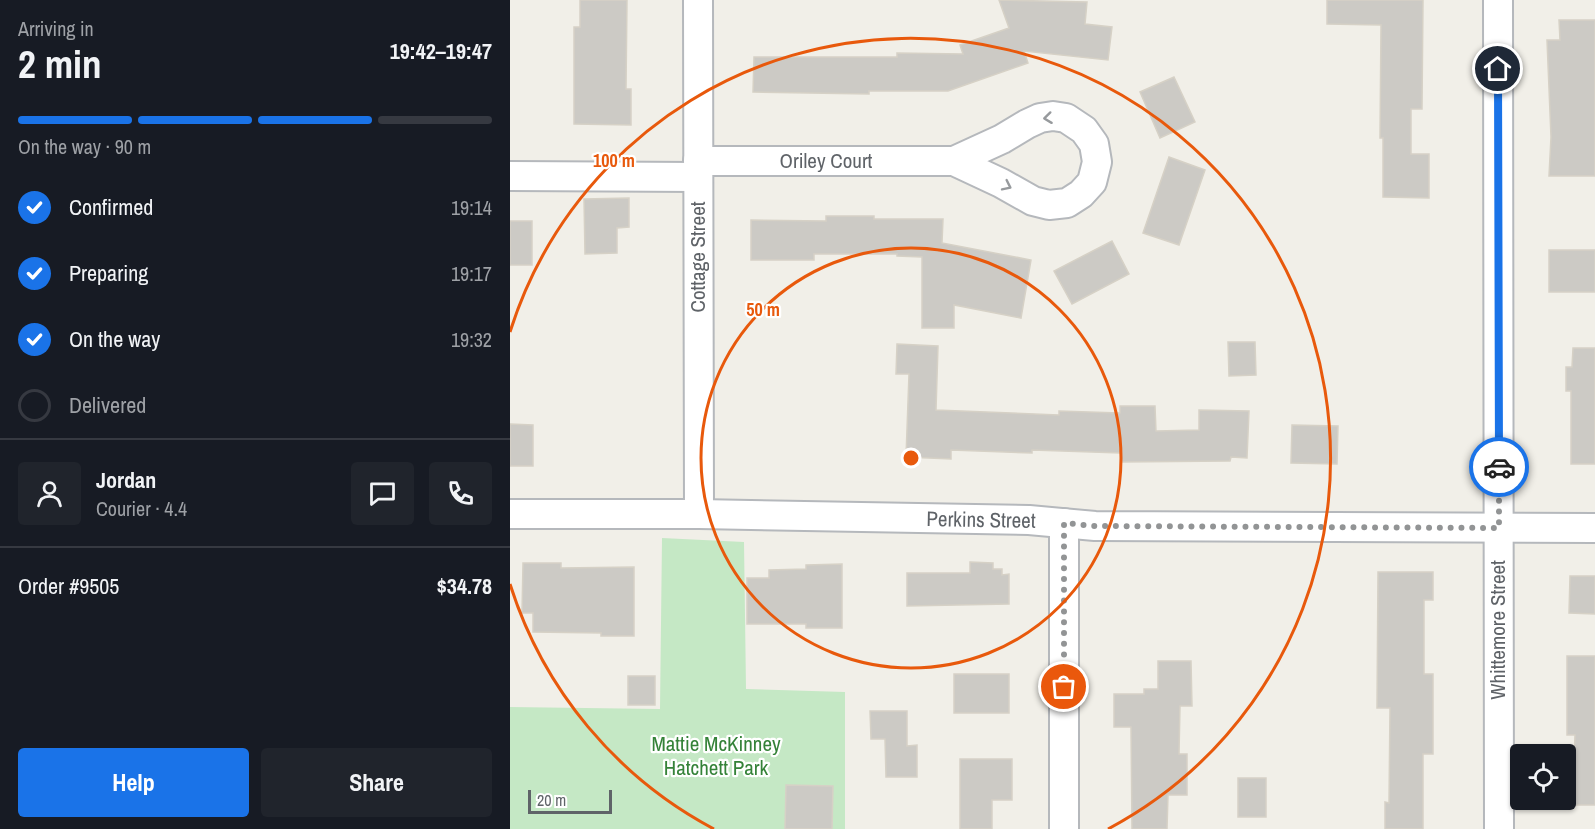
<!DOCTYPE html>
<meta charset="utf-8">
<style>
:root{--surface:#171b24;--page:#20242c;--text:#f1f3f6;--muted:#9ea1a6;--line:#363941;--accent:#1a73e8}
body{margin:0;font-family:"Archivo Narrow",sans-serif;background:var(--page);color:var(--text);height:100vh;display:flex;flex-direction:column;font-size:22px;white-space:nowrap}
*{box-sizing:border-box;margin:0}
p{font-size:20px;color:var(--muted)}
.icon{flex:none;width:33px;height:33px;fill:none;stroke:currentColor;stroke-width:2;stroke-linecap:round;stroke-linejoin:round}
.map{position:relative;flex:1;overflow:hidden}
.details{display:flex;flex-direction:column;background:var(--surface);width:510px}
.details>*{flex:none}
.controls{position:absolute;left:1000px;top:744px;display:grid;gap:12px}
.controls a{display:grid;place-items:center;width:66px;height:66px;border-radius:6px;background:var(--surface);box-shadow:0 2px 4px #0004;font-size:30px}
.scale{position:absolute;left:18px;bottom:15px;width:84px;box-sizing:border-box;padding-left:6px;border:3px solid #5f6368;border-top:0;font-size:16px;line-height:21px;white-space:nowrap;color:#5f6368;-webkit-text-stroke:4px #fff;paint-order:stroke}
.pin{position:absolute;display:grid;place-items:center;width:51px;height:51px;color:#fff;margin:-26px;border:3px solid #fff;border-radius:50%;box-shadow:0 2px 6px #0007}
.courier{position:absolute;display:grid;place-items:center;width:60px;height:60px;margin:-30px;border:4px solid #1a73e8;border-radius:50%;background:#fff;color:#222;box-shadow:0 2px 8px #0007}
.overview em{font-style:normal;font-weight:800}
.overview div{display:flex;flex-direction:column-reverse}
.overview{display:flex;align-items:center;justify-content:space-between;height:102px;padding:0 18px}
h1{font-size:39px;font-weight:800;line-height:45px}
.bar{display:grid;grid-template-columns:repeat(4,1fr);gap:9px 6px;align-content:center;height:72px;padding:0 18px}
.bar i{height:8px;border-radius:4px;background:var(--line)}
.bar .on{background:var(--accent)}
.bar p{grid-column:span 4}
.line{display:flex;align-items:center;gap:15px;padding:0 18px;border-top:2px solid var(--line)}
.line div{flex:1}
.round{display:grid;place-items:center;flex:none;width:63px;height:63px;border-radius:6px;background:var(--page)}
ol{padding:0 18px;list-style:none}
li{display:flex;align-items:center;gap:18px;height:66px}
li p{margin-inline-start:auto}
li .icon{padding:6px;border-radius:50%;background:var(--accent);color:#fff;stroke-width:4}
li:last-child{color:var(--muted)}
li i{width:33px;height:33px;border:3px solid var(--line);border-radius:50%}
.cta{display:flex;gap:12px;margin-top:auto;padding:12px 18px}
.cta a{flex:1;height:69px;border-radius:6px;background:var(--accent);color:#fff;font-size:24px;font-weight:800;line-height:69px;text-align:center}
.cta a+a{background:var(--page);color:var(--text)}
main{display:flex;flex:1;min-height:0}
.map>svg:first-child{display:block}
.green{fill:#c5e8c5}
.building{fill:#cccac5;stroke:#d6d1c6;stroke-width:1.5}
.lines{fill:none;stroke-linecap:round;stroke-linejoin:round}
.street-casing{stroke:#b5b8bc;stroke-width:32}
.street{stroke:#fff;stroke-width:28}
.oneway{stroke:#979a9d}
.done{stroke:#929495;stroke-width:6;stroke-dasharray:0 10.8}
.route{stroke:#1a73e8;stroke-width:8}
.ring{fill:none;stroke:#e8590c;stroke-width:3}
.labels{text-anchor:middle;stroke-width:4.5;stroke-linejoin:round;paint-order:stroke}
.street-label{font-size:21px;fill:#5f6368;stroke:#fff}
.park-label{font-size:21px;fill:#348238;stroke:#fff}
.centre{fill:#e8590c;stroke:#fff;stroke-width:3}
.ring-label{font-size:18px;text-anchor:middle;font-weight:bold;fill:#e8590c;stroke:#fff;stroke-width:4.5;stroke-linejoin:round;paint-order:stroke}
</style>
<main>
<section class="details">
<div class="overview"><div><h1>2 min</h1><p>Arriving in</p></div><em>19:42–19:47</em></div>
<div class="bar"><i class="on"></i><i class="on"></i><i class="on"></i><i></i><p>On the way · 90 m</p></div>
<ol>
<li><svg class="icon" aria-label="check" viewBox="0 0 24 24"><path d="M5 12l5 5 9-10"/></svg>Confirmed<p>19:14</p></li>
<li><svg class="icon" aria-label="check" viewBox="0 0 24 24"><path d="M5 12l5 5 9-10"/></svg>Preparing<p>19:17</p></li>
<li><svg class="icon" aria-label="check" viewBox="0 0 24 24"><path d="M5 12l5 5 9-10"/></svg>On the way<p>19:32</p></li>
<li><i></i>Delivered</li>
</ol>
<div class="line" style="height:108px"><a class="round"><svg class="icon" aria-label="person" viewBox="0 0 24 24"><circle cx="12" cy="8" r="4"/><path d="M4 21q1-7 8-7t8 7"/></svg></a><div><b>Jordan</b><p>Courier · 4.4</p></div><a class="round"><svg class="icon" aria-label="chat" viewBox="0 0 24 24"><path d="M4 5h16v11H9l-5 4z"/></svg></a><a class="round"><svg class="icon" aria-label="phone" viewBox="0 0 24 24"><path d="M5 4h4l2 5-3 2q2 4 5 5l2-3 5 2v4C11 20 4 13 5 4z"/></svg></a></div>
<div class="line" style="height:78px"><div>Order #9505</div><b>$34.78</b></div>
<div class="cta"><a>Help</a><a>Share</a></div>
</section>
<div class="map">
<svg width="1085" height="829" viewBox="0 0 1085 829">
<rect width="100%" height="100%" fill="#f1efe8"/>
<!-- green -->
<polygon class="green" points="152,538 234,542 236,689 335,692 335,829 0,829 0,707 150,709"/>
<!-- building -->
<g class="building">
<polygon points="70,0 117,0 116,89 121,89 121,125 64,124 64,27 70,27"/>
<polygon points="489,0 577,2 575,24 602,27 598,60 514,51 518,63 438,91 359,91 359,94 243,92 244,57 387,57 387,53 453,54 450,45 499,28"/>
<polygon points="817,0 913,0 912,109 901,109 901,154 919,154 919,198 873,197 873,138 870,138 871,25 817,24"/>
<polygon points="1049,20 1085,20 1085,176 1039,176 1041,137 1037,40 1050,40"/>
<polygon points="664,77 685,122 650,138 630,92"/>
<polygon points="659,157 695,170 669,245 633,233"/>
<polygon points="119,198 119,227 107,228 107,253 75,254 74,199"/>
<polygon points="316,216 364,216 364,219 433,219 432,243 521,260 511,318 444,305 444,328 412,328 412,257 387,256 387,254 304,254 304,260 241,260 241,220 316,221"/>
<rect x="0" y="221" width="22" height="44"/>
<polygon points="602,241 619,274 562,304 544,271"/>
<rect x="1039" y="250" width="46" height="42"/>
<polygon points="718,342 745,342 746,375 719,376"/>
<polygon points="387,344 428,346 426,410 549,415 549,411 610,413 610,406 645,406 646,431 689,430 689,410 739,411 737,458 721,457 720,461 611,462 611,453 522,450 522,453 441,450 441,459 396,457 399,374 386,374"/>
<polygon points="1063,348 1085,348 1085,464 1061,464 1061,391 1056,391 1056,367 1062,367"/>
<polygon points="0,424 23,425 23,466 0,466"/>
<polygon points="782,425 828,426 827,464 781,463"/>
<polygon points="460,562 483,563 483,569 492,569 492,575 499,574 499,604 397,606 397,573 460,573"/>
<polygon points="13,563 51,563 51,568 124,567 124,636 91,636 91,633 23,632 23,613 12,613"/>
<polygon points="332,564 332,628 296,628 296,624 237,624 237,578 259,578 259,570 296,569 296,565"/>
<polygon points="868,572 923,572 923,600 914,600 914,674 923,674 923,754 913,754 913,829 875,829 875,802 879,803 880,708 867,708"/>
<polygon points="1060,576 1085,576 1085,614 1059,613"/>
<polygon points="1057,656 1085,656 1085,805 1058,805 1058,783 1063,783 1065,735 1057,735"/>
<polygon points="648,661 681,661 682,706 670,706 669,754 677,754 677,795 658,795 657,829 622,829 621,727 604,727 604,694 634,694 634,689 648,689"/>
<rect x="444" y="674" width="55" height="39"/>
<rect x="118" y="676" width="27" height="29"/>
<polygon points="360,711 397,711 397,746 407,745 407,777 376,777 375,739 361,739"/>
<polygon points="450,759 502,759 502,800 482,800 482,829 450,829"/>
<rect x="728" y="778" width="28" height="39"/>
<polygon points="276,785 323,786 322,829 275,829"/>
</g>
<g class="lines">
<defs>
<g id="street">
<polyline points="188,0 189,514"/>
<polyline points="988,0 989,829"/>
<polyline points="188,161 444,161 491,183 523,201 539,205 557,203 571,194 582,182 587,162 584,144 574,130 556,118 543,116 530,118 517,124 492,139 444,161"/>
<polyline points="0,176 188,177"/>
<polyline points="0,514 189,514 519,520 585,526 1085,528"/>
<polyline points="554,523 554,829"/>
</g>
</defs>
<!-- street casing -->
<use href="#street" class="street-casing"/>
<!-- street -->
<use href="#street" class="street"/>
</g>
<!-- one-way arrows -->
<defs><path id="oneway-chevron" d="M-2-3.5L2.5 0L-2 3.5" fill="none" stroke-width="1.6" stroke-linecap="round" stroke-linejoin="round" transform="scale(1.5)"/></defs>
<g class="oneway">
<use href="#oneway-chevron" transform="translate(538 118) rotate(173)"/>
<use href="#oneway-chevron" transform="translate(497 186) rotate(26)"/>
</g>
<g class="lines">
<!-- done -->
<polyline class="done" points="554,687 554,523 585,526 989,528 989,467"/>
<!-- route -->
<polyline class="route" points="988,69 989,467"/>
</g>
<!-- distance rings -->
<g class="ring">
<circle cx="401" cy="458" r="210"/>
<path d="M204 829A420 420 0 0 1 0 584M0 332A420 420 0 1 1 598 829"/>
</g>
<g class="labels">
<!-- street labels -->
<g class="street-label">
<text x="316" y="168">Oriley Court</text>
<text transform="translate(188 257) rotate(-90)" y="7">Cottage Street</text>
<text transform="translate(471 520) rotate(1)" y="7">Perkins Street</text>
<text transform="translate(988 630) rotate(-90)" y="7">Whittemore Street</text>
</g>
<!-- park labels -->
<g class="park-label">
<text x="206" y="751">Mattie McKinney<tspan x="206" dy="24">Hatchett Park</tspan></text>
</g>
</g>
<circle cx="401" cy="458" r="9" class="centre"/>
<g class="ring-label">
<text x="104" y="167">100 m</text>
<text x="253" y="316">50 m</text>
</g>
</svg>
<div class="controls">
<a><svg class="icon" aria-label="locate" viewBox="0 0 24 24"><circle cx="12" cy="12" r="6"/><path d="M12 2v4M12 18v4M2 12h4M18 12h4"/></svg></a>
</div>
<div class="scale">20 m</div>
<div class="pin" style="left:554px;top:687px;background:#ea580c"><svg class="icon" aria-label="bag" viewBox="0 0 24 24"><path d="M5 8h14l-1 12H6zM9 8a3 3 0 0 1 6 0"/></svg></div>
<div class="pin" style="left:988px;top:69px;background:#1f2937"><svg class="icon" aria-label="home" viewBox="0 0 24 24"><path d="M3 11l9-7 9 7M6 9v11h12V9"/></svg></div>
<div class="courier" style="left:989px;top:467px"><svg class="icon" aria-label="car" viewBox="0 0 24 24"><path d="M5 17H2v-5l4-1 3-4h7l3 4 3 1v5h-3M9 17h6M6 11h13"/><circle cx="7" cy="17" r="2"/><circle cx="17" cy="17" r="2"/></svg></div>
</div>
</main>
